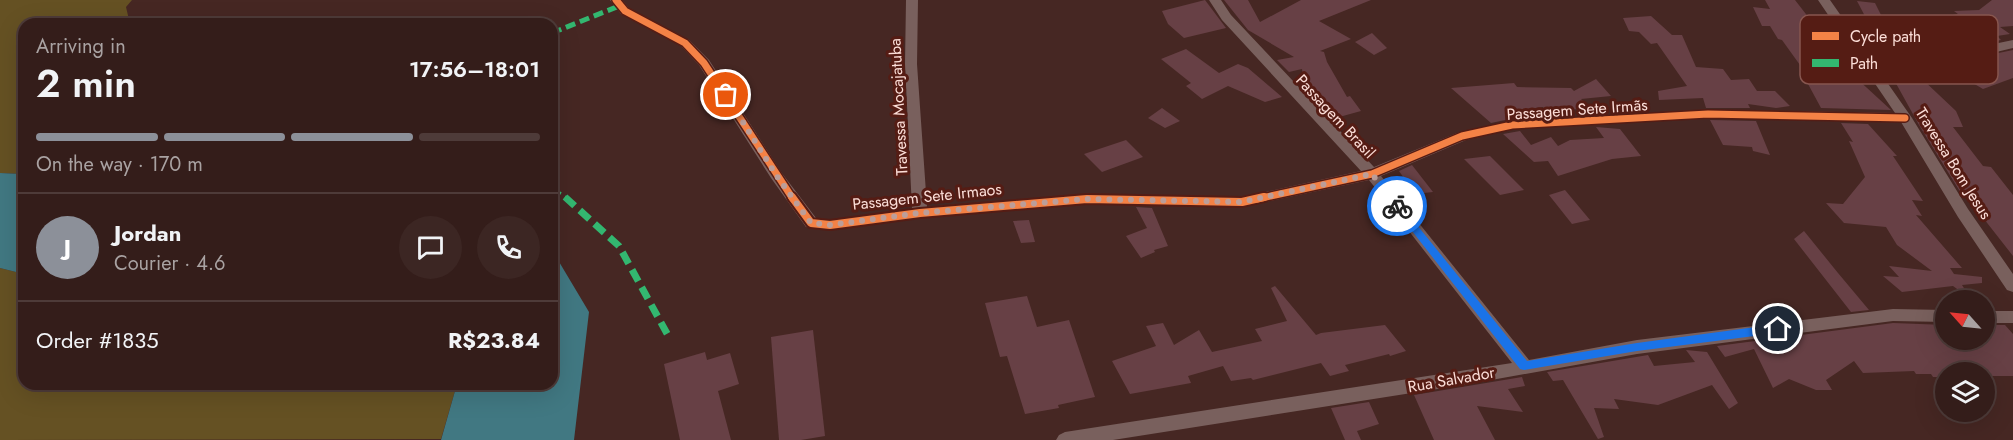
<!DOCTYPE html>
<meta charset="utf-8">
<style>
:root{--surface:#341d1a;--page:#3c2623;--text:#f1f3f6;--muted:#a9a2a2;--line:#4e3b39;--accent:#8c9099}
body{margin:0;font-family:Jost,sans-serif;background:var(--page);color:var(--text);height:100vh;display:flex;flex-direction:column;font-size:22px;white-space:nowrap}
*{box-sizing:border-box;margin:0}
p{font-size:20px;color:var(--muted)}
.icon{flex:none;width:33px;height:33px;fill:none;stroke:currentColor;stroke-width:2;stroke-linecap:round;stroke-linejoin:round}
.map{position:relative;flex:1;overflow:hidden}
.panel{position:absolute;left:18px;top:18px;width:540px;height:372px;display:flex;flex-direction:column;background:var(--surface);border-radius:18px;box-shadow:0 6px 24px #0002,0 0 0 2px var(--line)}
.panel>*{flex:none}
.needle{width:39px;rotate:297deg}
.controls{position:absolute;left:1935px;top:290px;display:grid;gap:12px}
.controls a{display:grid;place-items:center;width:60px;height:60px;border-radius:50%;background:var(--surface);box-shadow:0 6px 24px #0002,0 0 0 2px var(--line);font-size:30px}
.pin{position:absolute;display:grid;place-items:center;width:51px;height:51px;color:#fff;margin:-26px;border:3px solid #fff;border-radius:50%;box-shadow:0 2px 6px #0007}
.courier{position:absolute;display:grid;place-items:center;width:60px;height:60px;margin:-30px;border:4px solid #1a73e8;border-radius:50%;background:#fff;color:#222;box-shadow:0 2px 8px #0007}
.head em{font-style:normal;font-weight:600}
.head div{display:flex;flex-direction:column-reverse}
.head{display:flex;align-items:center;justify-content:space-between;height:102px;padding:0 18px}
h1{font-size:39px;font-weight:600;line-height:45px}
.bar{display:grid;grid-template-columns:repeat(4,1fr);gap:9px 6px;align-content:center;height:72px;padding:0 18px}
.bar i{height:8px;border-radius:4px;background:var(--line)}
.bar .current{background:var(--accent)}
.bar p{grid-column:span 4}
.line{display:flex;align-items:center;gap:15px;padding:0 18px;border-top:2px solid var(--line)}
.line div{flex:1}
.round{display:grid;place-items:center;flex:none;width:63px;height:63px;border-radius:32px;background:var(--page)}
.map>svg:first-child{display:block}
.green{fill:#655123}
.water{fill:#417882}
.building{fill:#674045}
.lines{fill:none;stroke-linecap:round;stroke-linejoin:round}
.minor{fill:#79605d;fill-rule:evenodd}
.quiet-far1{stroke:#33b770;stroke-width:5;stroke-dasharray:10 5;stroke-linecap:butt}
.quiet{stroke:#33b770;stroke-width:7;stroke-dasharray:13 7;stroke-linecap:butt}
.cycleway-far1-casing{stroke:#551c14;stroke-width:10}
.cycleway-casing{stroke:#551c14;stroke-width:12}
.cycleway-far1{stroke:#f48246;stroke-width:7}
.cycleway{stroke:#f48246;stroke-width:8}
.route{fill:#1a73e8}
.done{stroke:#bc9e99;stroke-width:6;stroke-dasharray:0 10.8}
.labels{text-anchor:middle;stroke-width:6;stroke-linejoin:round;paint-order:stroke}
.street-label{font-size:16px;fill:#fcded8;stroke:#551c14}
.key{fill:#551c14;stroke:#87564f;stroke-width:1.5}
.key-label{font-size:16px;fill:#fcded8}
</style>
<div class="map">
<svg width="2013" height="440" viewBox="0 0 2013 440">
<rect width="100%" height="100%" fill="#462723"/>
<!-- green -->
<g class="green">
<polygon points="0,0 132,0 126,7 130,24 24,24 24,174 0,173"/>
<polygon points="0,268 24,274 24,384 457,384 441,439 0,440"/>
</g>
<!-- water -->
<g class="water">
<polygon points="0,173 24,174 24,274 0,268"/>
<polygon points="552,250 589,312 574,440 441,440 457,384 552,384"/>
</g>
<!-- building -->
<g class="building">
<polygon points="1205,0 1226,28 1184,38 1168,24 1162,11"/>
<polygon points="1224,0 1248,0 1260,22 1301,0 1371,0 1319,21 1351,39 1320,51 1324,52 1327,62 1347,97 1350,96 1361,111 1332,119 1304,85 1302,69 1289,72 1277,60 1294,57 1248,30"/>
<polygon points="1765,0 1795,0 1823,36 1801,35 1829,53 1891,110 1821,108 1801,71 1805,72 1782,40 1778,39 1770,26 1762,26 1753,7 1770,9"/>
<polygon points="1992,0 2013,0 2013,26 2000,27 2010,34 1997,36 2001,40 1960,49 1937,30 1947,26 1941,21 1952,21 1947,16 1958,14 1954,11 1979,10"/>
<polygon points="1857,1 1875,3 1884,21 1867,20"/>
<polygon points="1651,16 1672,35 1682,35 1696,67 1723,69 1731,80 1749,79 1757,91 1775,91 1790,106 1776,108 1748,104 1750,108 1706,108 1703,98 1659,100 1658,91 1687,86 1657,43 1651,44 1639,32 1629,31 1623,18"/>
<polygon points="1372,33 1387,48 1374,55 1355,42"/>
<polygon points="1186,49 1219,73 1238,64 1248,68 1282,97 1265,102 1228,86 1202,99 1186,86 1191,83 1161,59"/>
<polygon points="2013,50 2013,78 1983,89 1949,69 1960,61"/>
<polygon points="1893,78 1921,78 1956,111 1963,127 1953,127 1983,166 1991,167 2013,195 2013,256 1977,210 1971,198 1964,198 1919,125"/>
<polygon points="1596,79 1611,96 1581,99 1590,108 1546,112 1543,107 1505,112 1510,119 1491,123 1451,88 1514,83 1517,87 1571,88 1574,91"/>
<polygon points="1162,108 1180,121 1165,128 1148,118"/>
<polygon points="1710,120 1756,121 1770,155 1753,151 1752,147 1723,145"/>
<polygon points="1841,123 1868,124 1897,156 1893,156 1923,201 1912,200 1922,216 1916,215 1962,268 1950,268 1954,274 1982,277 1982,283 1962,285 1969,296 1968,297 1953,286 1902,292 1883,276 1899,277 1889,266 1932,271 1897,245 1886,227 1844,223 1826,203 1843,204 1865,177 1849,141 1853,142"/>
<polygon points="1596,127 1620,129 1641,156 1612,159 1558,176 1548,161 1534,162 1503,134 1520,131 1531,145 1551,137 1558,146 1570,140 1604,138"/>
<polygon points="1126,140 1143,157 1102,172 1084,154"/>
<polygon points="1490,156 1524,190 1500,195 1464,159"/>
<polygon points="1412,165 1433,192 1415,194 1399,171"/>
<polygon points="1565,190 1590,220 1572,224 1549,195"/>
<polygon points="1136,207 1152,208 1168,246 1154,250 1155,252 1141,258 1126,236 1147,228"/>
<polygon points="1029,220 1035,242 1021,243 1013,221"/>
<polygon points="1804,231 1838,273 1869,310 1851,312 1794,239"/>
<polygon points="1275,286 1316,335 1321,333 1385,325 1406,351 1390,356 1389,354 1345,365 1349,371 1330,376 1321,363 1253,380 1251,378 1231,381 1223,366 1188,376 1191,383 1130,394 1112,361 1156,346 1146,326 1163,323 1174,345 1199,330 1212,352 1262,341 1255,329 1287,321 1271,288"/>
<polygon points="1027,296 1037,327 1069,320 1095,397 1058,405 1059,408 1025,414 1007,356 1000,357 985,303"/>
<polygon points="1893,323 1946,325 1946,339 1984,339 1984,325 2005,325 2013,334 2013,376 1984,376 1984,372 1946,372 1946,377 1933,377 1931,374 1916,374 1914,371 1863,373 1854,361 1826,380 1832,390 1816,390 1789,379 1773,388 1754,349 1725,357 1717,346"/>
<polygon points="813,330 825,436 801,440 779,440 771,337"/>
<polygon points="1686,350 1707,352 1738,403 1729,409 1712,385 1658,405 1614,399 1619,409 1594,408 1604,437 1598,439 1563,380 1553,381 1547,372 1648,355 1654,366 1695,362"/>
<polygon points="705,352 707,360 730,353 739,384 718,391 731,440 680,440 664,364"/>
<polygon points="1522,377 1525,386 1508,389 1523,412 1477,406 1495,440 1434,440 1414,395"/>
<polygon points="1369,402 1379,424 1357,431 1361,440 1345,440 1331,408"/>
</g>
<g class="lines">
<!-- minor -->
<g class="minor">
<path d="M610,0H622L629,8L689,40L709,60L781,172L816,218L830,220L912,209L905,64L906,0H918L917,64L927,207L1087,194L1242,197L1361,171L1222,20L1209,0H1221L1231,15L1374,167L1457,133L1512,121L1708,110L1895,113L1818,0H1830L1872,60L1941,55L2013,40V48C1968,59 1923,66 1877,68L1912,118L1968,209L2013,274V292L2007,290L1958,217L1901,122L1708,118L1512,129L1466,140L1381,176L1529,360L1637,340L1893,309L1946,310V322L1893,321L1637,354L1469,384L1113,440H1056L1059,435L1065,432L1512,363L1369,180L1242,207L1087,204L920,218L830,230L806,227L771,178L699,65L681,46L621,14Z"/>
<rect x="1984" y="311" width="29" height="12"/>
</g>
<!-- quiet-far1 -->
<g class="quiet-far1">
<polyline points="552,33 619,6"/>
<polyline points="552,189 567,199"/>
</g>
<!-- quiet -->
<polyline class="quiet" points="565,197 619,246 670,339"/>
<defs>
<g id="cycleway-far1">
<polyline points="616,0 625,11 685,43 704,63 793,199"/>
<polyline points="1257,199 1372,174 1462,136 1512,125 1708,114 1905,118"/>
</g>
<polyline id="cycleway" points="792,197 811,223 830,225 920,213 1087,199 1242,202 1264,197"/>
</defs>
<!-- cycleway-far1 casing -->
<use href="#cycleway-far1" class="cycleway-far1-casing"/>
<!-- cycleway casing -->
<use href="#cycleway" class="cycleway-casing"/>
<!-- cycleway-far1 -->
<use href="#cycleway-far1" class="cycleway-far1"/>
<!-- cycleway -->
<use href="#cycleway" class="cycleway"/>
</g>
<!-- route -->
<polygon class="route" points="1397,203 1400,204 1527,361 1637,343 1778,324 1784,329 1778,333 1637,351 1524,370 1520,369 1394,208 1394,204"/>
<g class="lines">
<!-- done -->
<polyline class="done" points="726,95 776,175 811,223 830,225 920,213 1087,199 1242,202 1372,174 1397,206"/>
</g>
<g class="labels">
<!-- street labels -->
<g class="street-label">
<text transform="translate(898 107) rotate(-93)" y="6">Travessa Mocajatuba</text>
<text transform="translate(1577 109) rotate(-4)" y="6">Passagem Sete Irmãs</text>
<text transform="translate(1336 116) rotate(47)" y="6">Passagem Brasil</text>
<text transform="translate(1954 163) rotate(58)" y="6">Travessa Bom Jesus</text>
<text transform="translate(927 196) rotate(-6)" y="6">Passagem Sete Irmaos</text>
<text transform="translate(1451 379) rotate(-10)" y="6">Rua Salvador</text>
</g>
</g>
<!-- legend -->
<rect x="1800" y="15" width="198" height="69" rx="9" class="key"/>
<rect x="1812" y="32" width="27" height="8" fill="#f48246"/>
<rect x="1812" y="59" width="27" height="8" fill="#33b770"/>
<g class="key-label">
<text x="1850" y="42">Cycle path</text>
<text x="1850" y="69">Path</text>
</g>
</svg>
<div class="controls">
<a><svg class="needle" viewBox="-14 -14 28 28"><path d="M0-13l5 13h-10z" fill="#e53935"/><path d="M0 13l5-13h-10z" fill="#a9a2a2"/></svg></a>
<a><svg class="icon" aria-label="layers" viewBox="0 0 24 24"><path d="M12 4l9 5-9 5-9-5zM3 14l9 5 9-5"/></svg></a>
</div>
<div class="pin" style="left:726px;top:95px;background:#ea580c"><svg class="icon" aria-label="bag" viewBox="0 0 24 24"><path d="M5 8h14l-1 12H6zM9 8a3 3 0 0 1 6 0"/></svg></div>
<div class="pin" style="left:1778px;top:329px;background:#1f2937"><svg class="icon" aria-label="home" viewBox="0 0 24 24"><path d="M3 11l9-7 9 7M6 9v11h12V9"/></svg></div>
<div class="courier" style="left:1397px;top:206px"><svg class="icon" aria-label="bike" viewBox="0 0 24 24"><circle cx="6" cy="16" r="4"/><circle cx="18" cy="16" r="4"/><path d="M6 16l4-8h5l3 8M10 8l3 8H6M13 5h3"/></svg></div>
<section class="panel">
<div class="head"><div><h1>2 min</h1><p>Arriving in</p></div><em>17:56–18:01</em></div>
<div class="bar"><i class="current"></i><i class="current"></i><i class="current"></i><i></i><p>On the way · 170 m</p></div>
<div class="line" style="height:108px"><b class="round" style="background:var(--accent);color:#fff">J</b><div><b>Jordan</b><p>Courier · 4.6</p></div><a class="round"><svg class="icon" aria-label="chat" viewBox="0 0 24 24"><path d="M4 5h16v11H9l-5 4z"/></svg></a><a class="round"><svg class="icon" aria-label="phone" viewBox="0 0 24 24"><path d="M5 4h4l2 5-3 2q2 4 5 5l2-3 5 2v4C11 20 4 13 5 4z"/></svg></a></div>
<div class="line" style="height:78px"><div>Order #1835</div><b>R$23.84</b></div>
</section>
</div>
